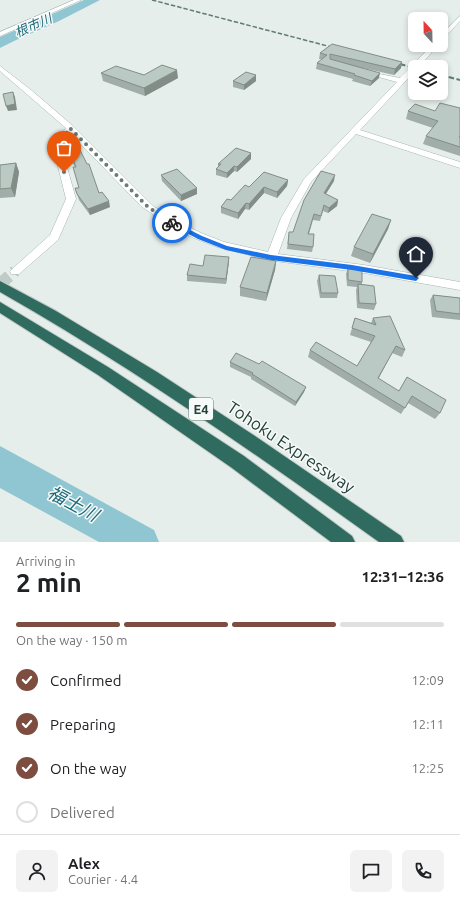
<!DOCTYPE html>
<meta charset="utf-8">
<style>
:root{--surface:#fff;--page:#f2f2f2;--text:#202124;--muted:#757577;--line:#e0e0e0;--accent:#7d4e40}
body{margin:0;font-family:Ubuntu,"Noto Sans JP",sans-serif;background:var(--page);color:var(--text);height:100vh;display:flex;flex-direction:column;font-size:15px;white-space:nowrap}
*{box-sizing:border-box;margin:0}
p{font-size:13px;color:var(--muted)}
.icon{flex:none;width:22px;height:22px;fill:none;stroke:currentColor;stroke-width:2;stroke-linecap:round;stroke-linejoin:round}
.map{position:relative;height:542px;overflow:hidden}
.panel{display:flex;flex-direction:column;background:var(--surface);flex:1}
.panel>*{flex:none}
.needle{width:26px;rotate:338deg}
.tools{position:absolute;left:408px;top:12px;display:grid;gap:8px}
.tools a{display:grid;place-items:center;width:40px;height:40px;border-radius:6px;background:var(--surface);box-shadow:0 2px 6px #0003;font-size:20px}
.pin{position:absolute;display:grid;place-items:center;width:34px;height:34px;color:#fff;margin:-41px -17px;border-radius:50% 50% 50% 0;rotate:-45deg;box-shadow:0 0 4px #0007}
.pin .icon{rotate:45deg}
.courier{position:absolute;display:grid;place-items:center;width:40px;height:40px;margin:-20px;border:3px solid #1a73e8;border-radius:50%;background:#fff;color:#222;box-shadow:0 1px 5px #0007}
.summary em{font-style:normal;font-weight:700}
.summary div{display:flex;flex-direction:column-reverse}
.summary{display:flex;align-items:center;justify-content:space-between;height:68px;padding:0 16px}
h1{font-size:26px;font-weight:700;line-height:30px}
.bar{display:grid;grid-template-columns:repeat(4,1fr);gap:6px 4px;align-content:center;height:48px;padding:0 16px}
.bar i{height:5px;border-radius:3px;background:var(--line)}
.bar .on{background:var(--accent)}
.bar p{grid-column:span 4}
.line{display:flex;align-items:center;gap:10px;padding:0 16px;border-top:1px solid var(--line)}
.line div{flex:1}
.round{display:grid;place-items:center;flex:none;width:42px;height:42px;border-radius:6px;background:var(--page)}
ol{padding:0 16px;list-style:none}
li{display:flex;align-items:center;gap:12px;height:44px}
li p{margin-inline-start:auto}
li .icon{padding:4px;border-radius:50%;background:var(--accent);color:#fff;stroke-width:4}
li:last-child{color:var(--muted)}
li i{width:22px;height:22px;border:2px solid var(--line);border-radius:50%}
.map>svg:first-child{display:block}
.water{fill:#8fc6d1}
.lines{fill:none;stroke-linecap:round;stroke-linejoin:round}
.minor-tunnel{stroke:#becbc7;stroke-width:12;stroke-dasharray:12 6;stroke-linecap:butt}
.minor-casing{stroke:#a7b6b1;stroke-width:1}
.highway-casing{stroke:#c2cac8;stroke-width:2}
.minor{fill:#fff;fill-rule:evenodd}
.highway{fill:#306b60;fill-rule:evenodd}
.rail-far1{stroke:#5f7b74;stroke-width:1.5;stroke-dasharray:4.5 2;stroke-linecap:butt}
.rail{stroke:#5f7b74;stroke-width:2;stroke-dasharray:5.5 2.5;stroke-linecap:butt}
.wall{fill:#a0ada8}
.shaded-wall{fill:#828d88}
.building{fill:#bac9c3;stroke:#828d88}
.route{fill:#1a73e8}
.done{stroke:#687d77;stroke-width:4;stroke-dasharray:0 7.2}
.labels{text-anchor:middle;stroke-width:3;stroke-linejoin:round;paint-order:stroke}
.far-water-label{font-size:13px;font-style:italic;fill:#1f6a7b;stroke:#f6faf8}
.shield{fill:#f6faf8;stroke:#637872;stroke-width:1}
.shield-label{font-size:13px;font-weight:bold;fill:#244039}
.near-street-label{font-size:17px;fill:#244039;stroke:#f6faf8}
.near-water-label{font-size:18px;font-style:italic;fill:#1f6a7b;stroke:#f6faf8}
</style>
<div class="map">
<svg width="460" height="542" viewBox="0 0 460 542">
<rect width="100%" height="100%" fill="#e5eeea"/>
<!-- water -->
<g class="water">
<polygon points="84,0 100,0 59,21 14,41 0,48 0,37"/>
<polygon points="0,446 154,530 159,542 99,542 0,488"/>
</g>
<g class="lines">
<!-- minor-tunnel -->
<polyline class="minor-tunnel" points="0,284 15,271"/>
<defs>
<g id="minor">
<polygon points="74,0 81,0 0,36 0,32"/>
<polygon points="460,16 460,21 441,41 441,35"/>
<polygon points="432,45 438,45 419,67 415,67 415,71 360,130 460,162 460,168 356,134 311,182 291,218 278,254 364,265 460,282 460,290 364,273 275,261 271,262 266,259 217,247 194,238 170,226 141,206 70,133 61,146 76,199 58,240 19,274 11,274 10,271 50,235 66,199 53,146 66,128 0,71 0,66 31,90 73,126 153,206 177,221 201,233 224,242 268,252 281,218 304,179 397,82 364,73 364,71 400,78"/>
</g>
<g id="highway">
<path d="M0,281L56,311L157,372L255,436L401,536L404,542H379C256,454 132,367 0,292Z"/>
<polygon points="0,302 108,367 244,456 352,536 355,542 331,542 232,468 98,375 0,313"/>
</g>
</defs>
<!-- minor casing -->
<use href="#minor" class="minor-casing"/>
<!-- highway casing -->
<use href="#highway" class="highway-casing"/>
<!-- minor -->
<use href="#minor" class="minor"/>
<!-- highway -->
<use href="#highway" class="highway"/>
<!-- rail-far1 -->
<g class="rail-far1">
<polyline points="152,0 339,49"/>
<polyline points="392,62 404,65"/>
</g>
<!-- rail -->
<g class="rail">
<polyline points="400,64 415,68"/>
<polyline points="441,75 460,80"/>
</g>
</g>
<!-- wall -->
<g class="wall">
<polygon points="320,53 402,62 401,68 394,75 363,68 379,78 370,86 352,81 353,79 316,69 317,63 322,59 319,59"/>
<polygon points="101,73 144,75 178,78 145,96 103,81"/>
<polygon points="233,81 256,81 244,90 233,87"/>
<polygon points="460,108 460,156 423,144 426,136 433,128 406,119 408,111 435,111"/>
<polygon points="68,149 99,193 110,207 90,215 79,200 75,188 79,188 75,167 69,155"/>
<polygon points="251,159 237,172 234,171 227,178 216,175 216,169 218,167 218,164"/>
<polygon points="16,163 19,172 15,197 0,198 0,165"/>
<polygon points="161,175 197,194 181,201 162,181"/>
<polygon points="288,180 287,186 277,198 264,193 249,210 245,209 238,219 221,213 221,207 249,187"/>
<polygon points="334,181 326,194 338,200 337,206 328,213 323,211 320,221 313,220 309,234 313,247 312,252 287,249 289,232 293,232"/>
<polygon points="391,220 388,229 370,263 351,256 354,247"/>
<polygon points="229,257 226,284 187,281 187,275 203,266"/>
<polygon points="276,261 275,270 266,301 240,296 240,287"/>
<polygon points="348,268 362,282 362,284 376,304 374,310 357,308 356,290 357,287 347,286 346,274"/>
<polygon points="319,275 338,293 337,298 320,298 317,281"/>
<polygon points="433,295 460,298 460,320 432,317 430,300"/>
<polygon points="355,318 371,323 373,318 405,350 402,357 392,353 378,379 399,391 407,377 440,413 435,419 408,403 401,414 308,357 310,350 357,366 371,342 350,335"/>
<polygon points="230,362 259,364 306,387 304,392 295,406 251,379 251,377 230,367"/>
</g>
<!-- shaded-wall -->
<g class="shaded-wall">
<polygon points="402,62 401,68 394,75 395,69"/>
<polygon points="177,70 178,78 145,96 144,88"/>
<polygon points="380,73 379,78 370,86 372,81"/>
<polygon points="256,75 256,81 244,90 244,85"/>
<polygon points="13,92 15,97 17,110 8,111 6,106"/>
<polygon points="251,153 251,159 237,172 237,167"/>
<polygon points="16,163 19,172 15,197 11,188"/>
<polygon points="234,166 234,171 227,178 227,173"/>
<polygon points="335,175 334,181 323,198 324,193"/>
<polygon points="288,180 287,186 277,198 277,192"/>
<polygon points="264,187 264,193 249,210 249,204"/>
<polygon points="197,188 197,194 181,201 181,195"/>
<polygon points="338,200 337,206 328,213 329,208"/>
<polygon points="109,201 110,207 90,215 88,209"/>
<polygon points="246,203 245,209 238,219 238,213"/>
<polygon points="391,220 388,229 370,263 373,254"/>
<polygon points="229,257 229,262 226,284 226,279"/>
<polygon points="276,261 275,270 266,301 267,293"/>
<polygon points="396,346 392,353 375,385 378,378"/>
<polygon points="306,387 304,392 295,406 296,402"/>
</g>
<!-- building -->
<g class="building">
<polygon points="332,44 402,62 395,69 330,54 330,59 380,73 372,81 354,75 355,74 317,63 327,55 320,53"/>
<polygon points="162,65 177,70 144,88 101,73 116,66 144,75"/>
<polygon points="246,72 256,75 244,85 233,81"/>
<polygon points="13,92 15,104 6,106 3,94"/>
<polygon points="440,103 460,108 460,136 459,137 460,137 460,147 426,136 438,121 408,111 415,104 435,111"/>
<polygon points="78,146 87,164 89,164 99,193 102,192 109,201 88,209 77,194 75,188 79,188 73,167 76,167 68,149"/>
<polygon points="236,148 251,153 237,167 234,166 227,173 216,169 221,164 218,164"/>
<polygon points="16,163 11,188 0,189 0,165"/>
<polygon points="177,169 197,188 181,195 161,175"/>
<polygon points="321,171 335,175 324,193 338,200 329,208 324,205 321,216 314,214 308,234 314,234 313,247 288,244 289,232 293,232 304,200"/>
<polygon points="264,172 288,180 277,192 264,187 249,204 246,203 238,213 221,207 227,199 231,200 245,185 249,187"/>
<polygon points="372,214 391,220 373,254 354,247"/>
<polygon points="205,255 229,257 226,279 187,275 190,264 203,266"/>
<polygon points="251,257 276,261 267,293 240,287"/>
<polygon points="348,268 362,269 362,282 348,280"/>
<polygon points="319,275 335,276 338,293 321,293"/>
<polygon points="358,284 374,286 376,304 359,303"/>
<polygon points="433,295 460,298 460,314 436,311"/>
<polygon points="390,316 405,350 396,346 378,378 399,391 407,377 446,400 440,413 412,396 405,408 310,350 316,342 357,366 375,336 352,328 355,318 376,325 373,318"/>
<polygon points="236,353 259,364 262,361 306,387 296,402 252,374 253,373 230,362"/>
</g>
<!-- route -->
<polygon class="route" points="170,222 174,222 202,236 227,246 271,255 352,265 416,276 419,278 416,281 352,270 271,260 226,250 198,239 170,224"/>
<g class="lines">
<!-- done -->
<polyline class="done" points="64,172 57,146 70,128 148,207 172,223"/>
</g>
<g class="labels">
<!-- far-water labels -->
<g class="far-water-label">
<text transform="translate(33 25) rotate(-24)" y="5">根市川</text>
</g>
<!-- shield labels -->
<rect class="shield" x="189" y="398" width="24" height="22" rx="3"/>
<g class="shield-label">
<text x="201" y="414">E4</text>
</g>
<!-- near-street labels -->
<g class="near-street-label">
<text transform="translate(291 447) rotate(34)" y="6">Tohoku Expressway</text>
</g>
<!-- near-water labels -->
<g class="near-water-label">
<text transform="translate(73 504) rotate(28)" y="6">福士川</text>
</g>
</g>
</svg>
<div class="tools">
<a><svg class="needle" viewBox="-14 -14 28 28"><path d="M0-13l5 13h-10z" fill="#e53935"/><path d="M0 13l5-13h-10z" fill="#757577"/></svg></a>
<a><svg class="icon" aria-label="layers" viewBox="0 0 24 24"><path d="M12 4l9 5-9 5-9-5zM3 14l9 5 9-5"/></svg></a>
</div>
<div class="pin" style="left:64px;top:172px;background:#ea580c"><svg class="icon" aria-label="bag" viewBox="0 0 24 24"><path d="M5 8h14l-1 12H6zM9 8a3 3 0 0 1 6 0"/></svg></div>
<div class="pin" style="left:416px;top:278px;background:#1f2937"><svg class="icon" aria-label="home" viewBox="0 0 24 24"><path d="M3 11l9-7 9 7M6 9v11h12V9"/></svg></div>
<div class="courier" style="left:172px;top:223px"><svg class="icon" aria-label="bike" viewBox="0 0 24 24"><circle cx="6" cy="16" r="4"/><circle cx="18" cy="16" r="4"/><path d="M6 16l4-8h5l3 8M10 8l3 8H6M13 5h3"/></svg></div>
</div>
<section class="panel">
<div class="summary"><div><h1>2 min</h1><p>Arriving in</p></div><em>12:31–12:36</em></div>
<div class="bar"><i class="on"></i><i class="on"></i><i class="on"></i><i></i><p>On the way · 150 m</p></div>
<ol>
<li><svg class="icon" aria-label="check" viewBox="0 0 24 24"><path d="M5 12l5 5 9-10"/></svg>Confirmed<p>12:09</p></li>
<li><svg class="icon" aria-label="check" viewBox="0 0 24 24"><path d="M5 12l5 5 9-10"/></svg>Preparing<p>12:11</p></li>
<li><svg class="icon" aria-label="check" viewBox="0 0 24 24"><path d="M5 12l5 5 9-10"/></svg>On the way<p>12:25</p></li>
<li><i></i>Delivered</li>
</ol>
<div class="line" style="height:72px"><a class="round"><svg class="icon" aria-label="person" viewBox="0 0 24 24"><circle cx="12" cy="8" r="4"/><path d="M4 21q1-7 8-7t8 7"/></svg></a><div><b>Alex</b><p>Courier · 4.4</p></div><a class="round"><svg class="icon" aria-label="chat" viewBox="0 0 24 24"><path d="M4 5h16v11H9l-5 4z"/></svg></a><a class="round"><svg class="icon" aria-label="phone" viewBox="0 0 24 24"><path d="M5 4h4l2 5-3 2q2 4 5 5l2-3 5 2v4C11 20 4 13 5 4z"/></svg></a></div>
</section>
